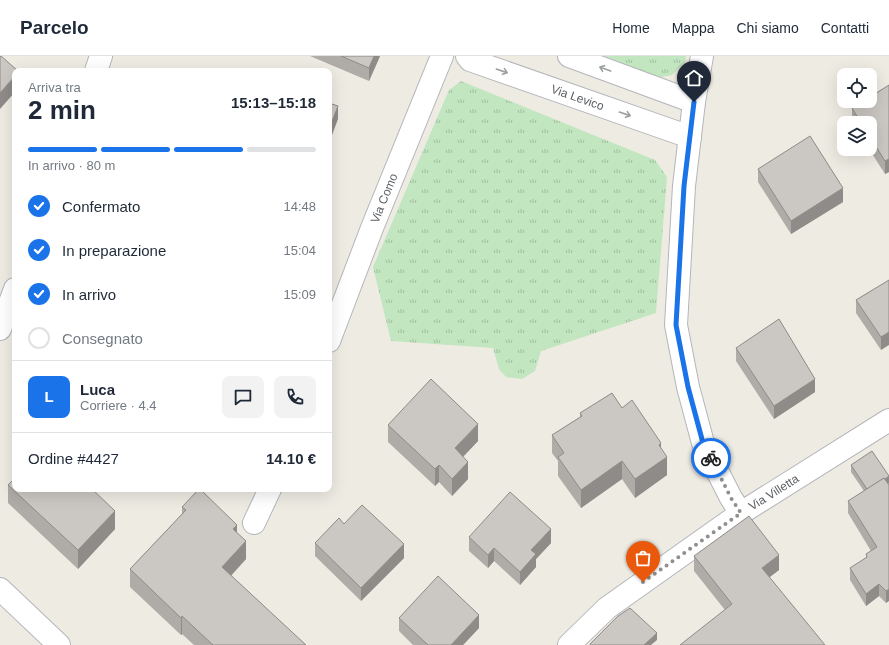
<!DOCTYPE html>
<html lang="it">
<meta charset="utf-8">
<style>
:root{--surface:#fff;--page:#f2f2f3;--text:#1f2937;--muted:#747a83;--line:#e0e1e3;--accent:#1a73e8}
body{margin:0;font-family:Helvetica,sans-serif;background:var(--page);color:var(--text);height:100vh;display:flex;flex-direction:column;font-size:15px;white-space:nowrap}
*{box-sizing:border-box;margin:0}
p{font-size:13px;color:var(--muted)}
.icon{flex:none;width:22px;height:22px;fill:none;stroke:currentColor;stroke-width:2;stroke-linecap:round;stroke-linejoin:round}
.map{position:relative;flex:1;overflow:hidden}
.details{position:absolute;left:12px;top:12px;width:320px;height:424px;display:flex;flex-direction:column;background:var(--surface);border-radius:8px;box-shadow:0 4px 16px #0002}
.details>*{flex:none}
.buttons{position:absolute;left:837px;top:12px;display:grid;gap:8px}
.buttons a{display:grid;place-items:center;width:40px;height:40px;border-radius:8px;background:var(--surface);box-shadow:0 4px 16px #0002;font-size:20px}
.pin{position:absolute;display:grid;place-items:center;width:34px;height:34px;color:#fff;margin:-41px -17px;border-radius:50% 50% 50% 0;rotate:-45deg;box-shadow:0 0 4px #0007}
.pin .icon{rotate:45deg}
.courier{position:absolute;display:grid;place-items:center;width:40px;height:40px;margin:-20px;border:3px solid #1a73e8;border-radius:50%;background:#fff;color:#222;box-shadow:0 1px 5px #0007}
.headline em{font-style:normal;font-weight:800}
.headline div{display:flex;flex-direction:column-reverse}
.headline{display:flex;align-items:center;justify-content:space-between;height:68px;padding:0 16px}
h1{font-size:26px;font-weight:800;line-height:30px}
.bar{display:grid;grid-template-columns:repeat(4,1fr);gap:6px 4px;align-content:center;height:48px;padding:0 16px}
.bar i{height:5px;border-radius:3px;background:var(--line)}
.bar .on{background:var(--accent)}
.bar p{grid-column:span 4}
.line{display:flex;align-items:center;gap:10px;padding:0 16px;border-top:1px solid var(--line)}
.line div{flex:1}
.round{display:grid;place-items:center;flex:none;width:42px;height:42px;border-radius:8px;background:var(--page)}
ol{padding:0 16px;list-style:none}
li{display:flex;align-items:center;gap:12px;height:44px}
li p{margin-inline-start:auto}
li .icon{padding:4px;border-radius:50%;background:var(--accent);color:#fff;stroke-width:4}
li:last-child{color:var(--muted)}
li i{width:22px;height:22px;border:2px solid var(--line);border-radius:50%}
header{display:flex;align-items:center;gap:24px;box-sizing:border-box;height:56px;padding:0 20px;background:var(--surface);border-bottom:1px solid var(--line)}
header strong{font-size:19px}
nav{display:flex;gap:22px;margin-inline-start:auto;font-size:14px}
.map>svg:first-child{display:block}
.park{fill:url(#park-tufts)}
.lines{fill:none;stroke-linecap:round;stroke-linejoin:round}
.minor-casing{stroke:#b3b6ba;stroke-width:24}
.tertiary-casing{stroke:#b3b6ba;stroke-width:24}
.minor{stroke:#fff;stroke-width:22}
.tertiary{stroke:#fff;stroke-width:22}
.wall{fill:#afaba7}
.shaded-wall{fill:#8e8b88}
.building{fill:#cbc7c2;stroke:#8e8b88}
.oneway{stroke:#9da0a2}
.done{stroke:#8e9190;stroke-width:4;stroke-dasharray:0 7.2}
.route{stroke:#1a73e8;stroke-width:5}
.labels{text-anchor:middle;stroke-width:3;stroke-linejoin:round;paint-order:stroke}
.street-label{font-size:12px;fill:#5b6064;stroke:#fff}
</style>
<header>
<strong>Parcelo</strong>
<nav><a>Home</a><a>Mappa</a><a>Chi siamo</a><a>Contatti</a></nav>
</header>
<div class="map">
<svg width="889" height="589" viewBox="0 0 889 589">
<defs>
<pattern id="park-tufts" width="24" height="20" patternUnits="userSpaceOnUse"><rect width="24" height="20" fill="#c2e6bf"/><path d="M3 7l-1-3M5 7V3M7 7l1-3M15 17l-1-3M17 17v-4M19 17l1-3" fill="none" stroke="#a1be9f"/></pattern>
</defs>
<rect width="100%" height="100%" fill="#eeebe3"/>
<!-- park -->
<g class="park">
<polygon points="604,0 686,0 685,6 672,19 657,22"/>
<polygon points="461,25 655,104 667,121 656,257 541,295 535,315 522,323 506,321 499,313 493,292 391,285 373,211 449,34"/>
</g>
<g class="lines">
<defs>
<g id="minor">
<path id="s1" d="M467,0L470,4L690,81"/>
<polyline points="569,0 694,46"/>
<polyline points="702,0 694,46 684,130 676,269 688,331 703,387 731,442 741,457"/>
<polyline points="96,15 101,0"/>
<polyline points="0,273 15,233"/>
<path id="s2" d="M329,285L372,172L442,0"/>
<polyline points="254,467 270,433"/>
<polyline points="0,533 59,589"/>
</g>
<g id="tertiary">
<path id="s3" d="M569,589L607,552L693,491L741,457L889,364"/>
</g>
</defs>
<!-- minor casing -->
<use href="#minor" class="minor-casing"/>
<!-- tertiary casing -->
<use href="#tertiary" class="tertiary-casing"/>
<!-- minor -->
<use href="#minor" class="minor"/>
<!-- tertiary -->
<use href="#tertiary" class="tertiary"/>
</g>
<!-- wall -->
<g class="wall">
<polygon points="310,0 380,0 369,25"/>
<polygon points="889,29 889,116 885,118 869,93 870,93 870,67 853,67 852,66 852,52"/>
<polygon points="758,113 843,146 791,178 758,126"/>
<polygon points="889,224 881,294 856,257 856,244"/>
<polygon points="736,292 815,336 774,363 736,305"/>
<polygon points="622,352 661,392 667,419 635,442 622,423 581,452 558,420 558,405 552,397 552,379 580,361 580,357"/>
<polygon points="388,369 478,385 463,401 468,423 452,440 439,426 435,430 388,386"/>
<polygon points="851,409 889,427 888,428 886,547 879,540 866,550 850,524 850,512 866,502 866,498 871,495 848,457 848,445 864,435 851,416"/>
<polygon points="8,429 115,473 78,513 8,447"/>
<polygon points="182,451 237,477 246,503 231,520 306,589 194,589 182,578 181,579 130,531 130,513 182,458"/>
<polygon points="344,468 404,502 361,545 315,500 315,487"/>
<polygon points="469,481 551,487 536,503 536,511 520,529 494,505 488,512 469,495"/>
<polygon points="694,500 779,514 725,554 694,515"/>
<polygon points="399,562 479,572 463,589 413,589 399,575"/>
</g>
<!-- shaded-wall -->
<g class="shaded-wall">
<polygon points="374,0 380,0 369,25 369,12"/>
<polygon points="15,20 15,36 0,53 0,37"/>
<polygon points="338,50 338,63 329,87 329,73"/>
<polygon points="889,103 889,116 885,118 885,105"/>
<polygon points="843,132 843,146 791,178 791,165"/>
<polygon points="889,276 889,289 881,294 881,281"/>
<polygon points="815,323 815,336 774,363 774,350"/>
<polygon points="478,368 478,385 455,409 455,392"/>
<polygon points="661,387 661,405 667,401 667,419 635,442 635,423 659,389"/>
<polygon points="622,405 622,423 581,452 581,434"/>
<polygon points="468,406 468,423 452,440 452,423"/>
<polygon points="439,409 439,426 435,430 435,413"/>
<polygon points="889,420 889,427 868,441 868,434"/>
<polygon points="115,455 115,473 78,513 78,494"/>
<polygon points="237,469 237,486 233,473"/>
<polygon points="551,473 551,487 536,503 536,511 520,529 520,516 531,494"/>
<polygon points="246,485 246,503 222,529 222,511"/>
<polygon points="404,488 404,502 361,545 361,532"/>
<polygon points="494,492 494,505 488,512 488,499"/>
<polygon points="779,499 779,514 762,527 762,512"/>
<polygon points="879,528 879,540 866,550 866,538"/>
<polygon points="889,533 889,545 886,547 886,535"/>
<polygon points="479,559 479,572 463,589 451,589"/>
<polygon points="182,560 182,578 181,579 181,562"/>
<polygon points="657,577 657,584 651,589 644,589"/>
</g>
<!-- building -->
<g class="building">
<polygon points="0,0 1,0 18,15 15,15 15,20 0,37"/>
<polygon points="341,0 374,0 369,12"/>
<polygon points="889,29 889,103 885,105 870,81 870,67 861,67 852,52 864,45 870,45 870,41"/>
<polygon points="329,47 338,50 329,73"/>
<polygon points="810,80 843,132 791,165 758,113"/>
<polygon points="889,224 889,276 881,281 856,244"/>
<polygon points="779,263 815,323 774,350 736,292"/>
<polygon points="431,323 478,368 455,392 468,406 452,423 439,409 435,413 388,369"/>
<polygon points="612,337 622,352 632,344 661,387 659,389 667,401 635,423 622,405 581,434 558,401 564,397 552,379 582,360 580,357"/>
<polygon points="872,395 889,420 885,423 884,422 867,433 851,409"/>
<polygon points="15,422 15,433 92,433 115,455 78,494 8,429"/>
<polygon points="884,422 889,429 889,533 886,535 879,528 866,538 850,512 867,501 866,498 877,491 848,445"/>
<polygon points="199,433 200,433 237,469 233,473 246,485 222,511 306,589 213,589 182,560 181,562 130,513 186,454 182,451"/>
<polygon points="510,436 551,473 531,494 536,498 520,516 494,492 488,499 469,481"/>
<polygon points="362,449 404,488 361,532 315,487 339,462 344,468"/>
<polygon points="749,460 779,499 762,512 825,589 680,589 732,548 694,500"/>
<polygon points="438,520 479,559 451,589 428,589 399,562"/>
<polygon points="630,552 657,577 644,589 591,589 590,588 618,560"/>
</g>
<!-- one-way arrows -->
<defs><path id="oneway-shaft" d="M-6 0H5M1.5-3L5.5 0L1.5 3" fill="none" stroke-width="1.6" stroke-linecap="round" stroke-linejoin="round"/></defs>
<g class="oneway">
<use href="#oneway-shaft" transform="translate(605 13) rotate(-160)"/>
<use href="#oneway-shaft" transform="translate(502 15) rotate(19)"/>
<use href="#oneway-shaft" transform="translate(625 58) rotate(19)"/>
</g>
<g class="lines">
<!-- done -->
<polyline class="done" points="643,526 741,457 731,442 711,402"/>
<!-- route -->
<polyline class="route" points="694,46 684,130 676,269 688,331 703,387 711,402"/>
</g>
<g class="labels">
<!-- street labels -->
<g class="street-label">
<text dy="4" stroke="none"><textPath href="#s1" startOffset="119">Via Levico</textPath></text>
<text dy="4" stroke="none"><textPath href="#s2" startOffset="153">Via Como</textPath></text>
<text dy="4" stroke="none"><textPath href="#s3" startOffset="256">Via Villetta</textPath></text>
</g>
</g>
</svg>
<div class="buttons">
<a><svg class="icon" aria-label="locate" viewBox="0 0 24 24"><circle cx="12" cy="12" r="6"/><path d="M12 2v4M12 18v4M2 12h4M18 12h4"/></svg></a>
<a><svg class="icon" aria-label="layers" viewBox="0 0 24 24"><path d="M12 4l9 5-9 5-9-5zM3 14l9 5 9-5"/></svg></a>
</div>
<div class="pin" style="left:643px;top:526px;background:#ea580c"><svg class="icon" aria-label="bag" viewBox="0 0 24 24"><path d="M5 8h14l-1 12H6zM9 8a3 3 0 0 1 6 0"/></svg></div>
<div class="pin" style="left:694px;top:46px;background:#1f2937"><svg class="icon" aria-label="home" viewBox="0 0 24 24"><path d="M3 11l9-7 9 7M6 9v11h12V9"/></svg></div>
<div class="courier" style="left:711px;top:402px"><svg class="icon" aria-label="bike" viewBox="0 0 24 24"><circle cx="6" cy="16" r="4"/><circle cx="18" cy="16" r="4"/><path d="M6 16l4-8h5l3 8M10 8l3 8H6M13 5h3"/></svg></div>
<section class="details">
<div class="headline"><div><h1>2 min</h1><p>Arriva tra</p></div><em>15:13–15:18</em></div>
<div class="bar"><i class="on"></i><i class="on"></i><i class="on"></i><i></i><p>In arrivo · 80 m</p></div>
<ol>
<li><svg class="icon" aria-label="check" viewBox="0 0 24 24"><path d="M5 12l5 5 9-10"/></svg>Confermato<p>14:48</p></li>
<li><svg class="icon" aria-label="check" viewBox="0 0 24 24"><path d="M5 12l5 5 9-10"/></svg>In preparazione<p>15:04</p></li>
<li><svg class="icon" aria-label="check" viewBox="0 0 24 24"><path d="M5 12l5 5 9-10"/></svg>In arrivo<p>15:09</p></li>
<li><i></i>Consegnato</li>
</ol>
<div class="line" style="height:72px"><b class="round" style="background:var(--accent);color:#fff">L</b><div><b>Luca</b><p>Corriere · 4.4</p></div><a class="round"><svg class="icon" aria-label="chat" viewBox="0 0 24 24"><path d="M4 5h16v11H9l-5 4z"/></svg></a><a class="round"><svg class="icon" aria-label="phone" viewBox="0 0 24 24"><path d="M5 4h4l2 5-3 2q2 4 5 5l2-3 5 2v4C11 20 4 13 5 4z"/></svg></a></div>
<div class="line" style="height:52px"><div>Ordine #4427</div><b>14.10 €</b></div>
</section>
</div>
